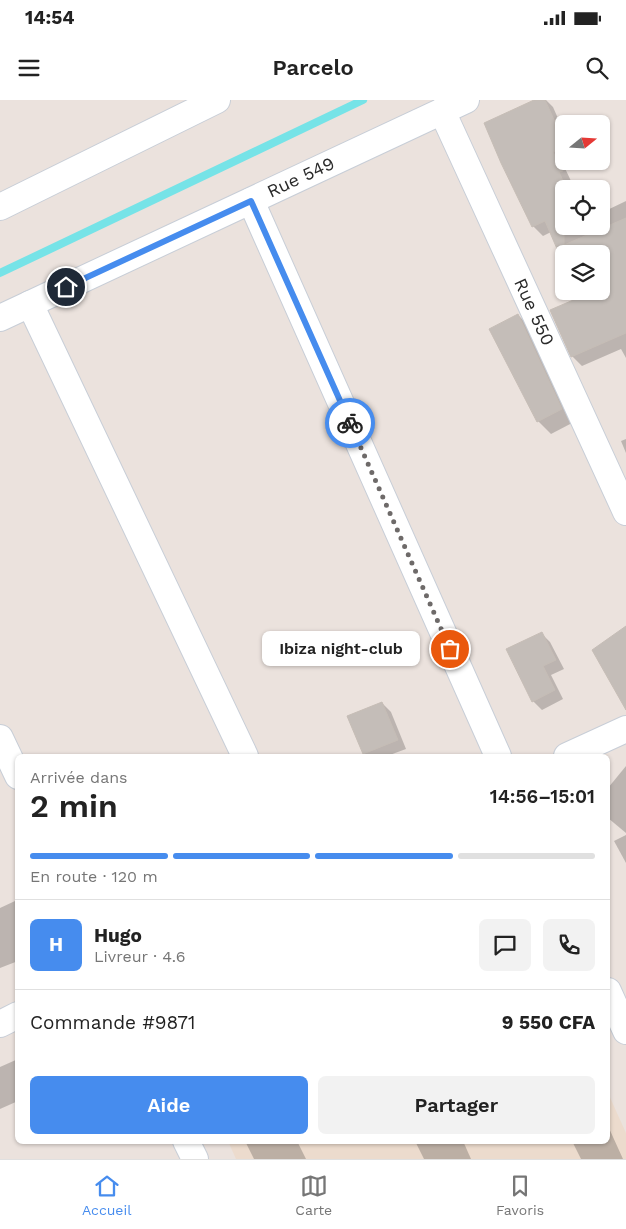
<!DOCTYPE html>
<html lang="fr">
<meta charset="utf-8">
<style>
:root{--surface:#fff;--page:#f2f2f2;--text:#222;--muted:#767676;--line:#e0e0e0;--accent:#468cee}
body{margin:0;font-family:"Work Sans",sans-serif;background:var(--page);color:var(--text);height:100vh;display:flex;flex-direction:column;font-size:19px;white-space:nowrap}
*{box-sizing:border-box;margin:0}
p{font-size:16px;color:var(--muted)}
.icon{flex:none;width:28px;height:28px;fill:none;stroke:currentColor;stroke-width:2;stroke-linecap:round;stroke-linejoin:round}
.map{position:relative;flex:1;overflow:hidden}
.details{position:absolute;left:15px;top:654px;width:595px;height:390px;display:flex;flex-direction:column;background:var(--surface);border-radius:8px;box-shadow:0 1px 4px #0004}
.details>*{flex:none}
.needle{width:32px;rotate:72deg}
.controls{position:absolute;left:555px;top:15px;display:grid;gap:10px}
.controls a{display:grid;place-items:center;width:55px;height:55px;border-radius:8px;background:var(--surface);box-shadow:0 1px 4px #0004;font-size:25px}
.pin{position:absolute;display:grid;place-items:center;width:42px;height:42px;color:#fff;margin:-21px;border:2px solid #fff;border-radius:50%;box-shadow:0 1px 5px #0007}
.courier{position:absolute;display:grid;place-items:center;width:50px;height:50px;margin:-25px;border:4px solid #468cee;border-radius:50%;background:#fff;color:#222;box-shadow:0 1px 6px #0007}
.bubble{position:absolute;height:35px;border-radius:8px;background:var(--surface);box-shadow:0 1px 4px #0004;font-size:16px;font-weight:600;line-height:35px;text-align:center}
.head em{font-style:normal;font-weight:600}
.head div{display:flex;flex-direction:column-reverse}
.head{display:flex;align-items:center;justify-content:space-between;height:85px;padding:0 15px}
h1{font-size:32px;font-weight:600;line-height:38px}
.bar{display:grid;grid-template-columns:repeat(4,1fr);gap:8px 5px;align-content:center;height:60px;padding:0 15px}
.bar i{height:6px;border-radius:4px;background:var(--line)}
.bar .selected{background:var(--accent)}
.bar p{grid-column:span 4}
.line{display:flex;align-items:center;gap:12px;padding:0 15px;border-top:1px solid var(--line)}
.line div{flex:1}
.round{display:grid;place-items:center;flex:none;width:52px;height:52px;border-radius:8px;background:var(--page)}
.cta{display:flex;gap:10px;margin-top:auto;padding:10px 15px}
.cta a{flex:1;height:58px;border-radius:8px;background:var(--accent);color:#fff;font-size:20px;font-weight:600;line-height:58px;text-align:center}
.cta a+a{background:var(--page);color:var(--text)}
.status{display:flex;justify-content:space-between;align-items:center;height:35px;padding:0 25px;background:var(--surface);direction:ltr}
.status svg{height:14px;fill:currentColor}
header{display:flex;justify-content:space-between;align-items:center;height:65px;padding:0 15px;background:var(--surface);font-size:22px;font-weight:600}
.tabs{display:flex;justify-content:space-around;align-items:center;height:70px;border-top:1px solid var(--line);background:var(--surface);font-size:14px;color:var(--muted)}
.tabs a{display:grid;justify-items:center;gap:2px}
.tabs .selected{color:var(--accent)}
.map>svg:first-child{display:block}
.education{fill:#ecdbcd}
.shadow{fill:#0003}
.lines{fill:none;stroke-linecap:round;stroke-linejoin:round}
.stream{stroke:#76e3e7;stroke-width:8}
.building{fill:#c4bdb8;stroke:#c6bdb6}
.street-casing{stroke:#c8ced7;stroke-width:28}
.street{stroke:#fff;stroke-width:26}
.done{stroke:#6e6a69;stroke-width:5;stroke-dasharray:0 9}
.route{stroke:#468cee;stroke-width:6}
.labels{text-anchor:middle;stroke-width:4.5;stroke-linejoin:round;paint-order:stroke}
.street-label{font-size:18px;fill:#2a2a2a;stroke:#fff}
</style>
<div class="status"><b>14:54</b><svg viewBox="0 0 49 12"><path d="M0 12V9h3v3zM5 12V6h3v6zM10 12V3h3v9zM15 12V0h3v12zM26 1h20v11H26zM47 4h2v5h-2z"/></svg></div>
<header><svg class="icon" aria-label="menu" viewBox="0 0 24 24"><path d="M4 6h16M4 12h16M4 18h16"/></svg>Parcelo<svg class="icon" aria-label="search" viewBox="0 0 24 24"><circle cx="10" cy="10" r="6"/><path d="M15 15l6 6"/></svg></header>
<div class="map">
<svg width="626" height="1059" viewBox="0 0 626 1059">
<rect width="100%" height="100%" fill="#ebe2dd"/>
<!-- education -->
<polygon class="education" points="608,993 626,1033 626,1059 236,1059 228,1041 608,1041"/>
<!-- shadow -->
<g class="shadow">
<polygon points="537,0 546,0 553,7 564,32 564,34 563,35 564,37 564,61 562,62 571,81 568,82 571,89 564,89 564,126 601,126 601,113 626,101 626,258 621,249 582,266 572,256 601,191 601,154 564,154 551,132 543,136 533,126"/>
<polygon points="518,215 531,228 574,322 551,334 538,321"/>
<polygon points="626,339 626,353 621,341"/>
<polygon points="541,533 550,542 564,569 551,575 563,599 542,610 533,601"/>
<polygon points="382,603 391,612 406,649 387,656 367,656 364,653"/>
<polygon points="626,666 626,733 608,718 608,688"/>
<polygon points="626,735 626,763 614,741"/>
<polygon points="15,801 18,804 18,861 0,868 0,808"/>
<polygon points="18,959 18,1001 0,1009 0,967"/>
<polygon points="608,1026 623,1059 581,1059 572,1041 608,1041"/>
<polygon points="245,1041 297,1041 306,1059 254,1059"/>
<polygon points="415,1041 463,1041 471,1059 424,1059"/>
</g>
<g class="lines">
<!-- stream -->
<polyline class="stream" points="0,173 363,0"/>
</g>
<!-- building -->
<g class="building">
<polygon points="534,0 545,0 556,24 554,25 564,47 553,52 563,71 559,72 564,83 564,145 626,118 626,233 571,257 550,210 578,198 575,191 601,191 601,154 564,154 564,165 545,121 532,127 501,63 484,23"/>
<polygon points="518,214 562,309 537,322 489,229"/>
<polygon points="626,526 626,610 592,550"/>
<polygon points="542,532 556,560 543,566 555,590 532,602 506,549"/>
<polygon points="382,602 398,640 363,654 347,616"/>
</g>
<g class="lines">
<defs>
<g id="street">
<path id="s1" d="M442,11L626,412"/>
<polyline points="251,101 498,656"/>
<polyline points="0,107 217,0"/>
<polyline points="30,204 245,656"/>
<path id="s2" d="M0,218L466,0"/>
<polyline points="0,638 18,676"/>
<polyline points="567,656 626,629"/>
<polyline points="608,891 626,931"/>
<polyline points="0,924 18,915"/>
<polyline points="186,1041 195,1059"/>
</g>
</defs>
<!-- street casing -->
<use href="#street" class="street-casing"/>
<!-- street -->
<use href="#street" class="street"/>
</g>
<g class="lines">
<!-- done -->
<polyline class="done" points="350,323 450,549"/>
<!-- route -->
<polyline class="route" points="66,187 251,101 350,323"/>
</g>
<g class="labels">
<!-- street labels -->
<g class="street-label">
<text dy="6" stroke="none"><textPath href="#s2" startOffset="332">Rue 549</textPath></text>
<text dy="6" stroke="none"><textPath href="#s1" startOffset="221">Rue 550</textPath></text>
</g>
</g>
</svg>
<div class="controls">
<a><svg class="needle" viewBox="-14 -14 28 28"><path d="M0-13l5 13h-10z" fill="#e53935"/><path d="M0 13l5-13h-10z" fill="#767676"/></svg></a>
<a><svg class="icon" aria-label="locate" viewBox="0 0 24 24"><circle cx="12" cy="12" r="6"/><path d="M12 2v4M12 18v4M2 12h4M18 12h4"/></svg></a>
<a><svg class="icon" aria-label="layers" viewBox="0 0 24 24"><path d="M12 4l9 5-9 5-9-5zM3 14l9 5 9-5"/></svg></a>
</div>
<div class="pin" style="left:450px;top:549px;background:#ea580c"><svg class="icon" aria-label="bag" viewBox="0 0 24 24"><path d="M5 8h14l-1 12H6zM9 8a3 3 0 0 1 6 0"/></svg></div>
<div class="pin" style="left:66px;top:187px;background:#1f2937"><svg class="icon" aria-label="home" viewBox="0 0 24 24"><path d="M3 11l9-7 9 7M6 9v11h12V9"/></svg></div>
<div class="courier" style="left:350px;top:323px"><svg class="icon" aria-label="bike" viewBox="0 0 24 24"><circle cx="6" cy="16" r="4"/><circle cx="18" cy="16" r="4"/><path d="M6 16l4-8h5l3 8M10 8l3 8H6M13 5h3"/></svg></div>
<div class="bubble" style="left:262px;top:531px;width:158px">Ibiza night-club</div>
<section class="details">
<div class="head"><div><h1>2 min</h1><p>Arrivée dans</p></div><em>14:56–15:01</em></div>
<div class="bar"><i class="selected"></i><i class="selected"></i><i class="selected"></i><i></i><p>En route · 120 m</p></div>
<div class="line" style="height:90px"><b class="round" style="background:var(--accent);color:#fff">H</b><div><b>Hugo</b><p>Livreur · 4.6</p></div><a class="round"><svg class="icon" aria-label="chat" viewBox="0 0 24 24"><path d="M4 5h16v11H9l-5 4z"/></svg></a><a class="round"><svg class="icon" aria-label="phone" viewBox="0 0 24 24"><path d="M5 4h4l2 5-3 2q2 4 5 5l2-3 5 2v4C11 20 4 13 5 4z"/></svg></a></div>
<div class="line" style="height:65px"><div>Commande #9871</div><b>9 550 CFA</b></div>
<div class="cta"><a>Aide</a><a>Partager</a></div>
</section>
</div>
<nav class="tabs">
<a class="selected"><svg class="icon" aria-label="home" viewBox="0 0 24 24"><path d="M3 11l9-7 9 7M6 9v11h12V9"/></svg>Accueil</a>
<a><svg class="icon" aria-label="map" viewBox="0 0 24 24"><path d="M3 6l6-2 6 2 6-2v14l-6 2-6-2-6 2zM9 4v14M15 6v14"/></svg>Carte</a>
<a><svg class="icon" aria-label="saved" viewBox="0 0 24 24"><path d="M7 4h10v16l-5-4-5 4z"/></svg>Favoris</a>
</nav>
